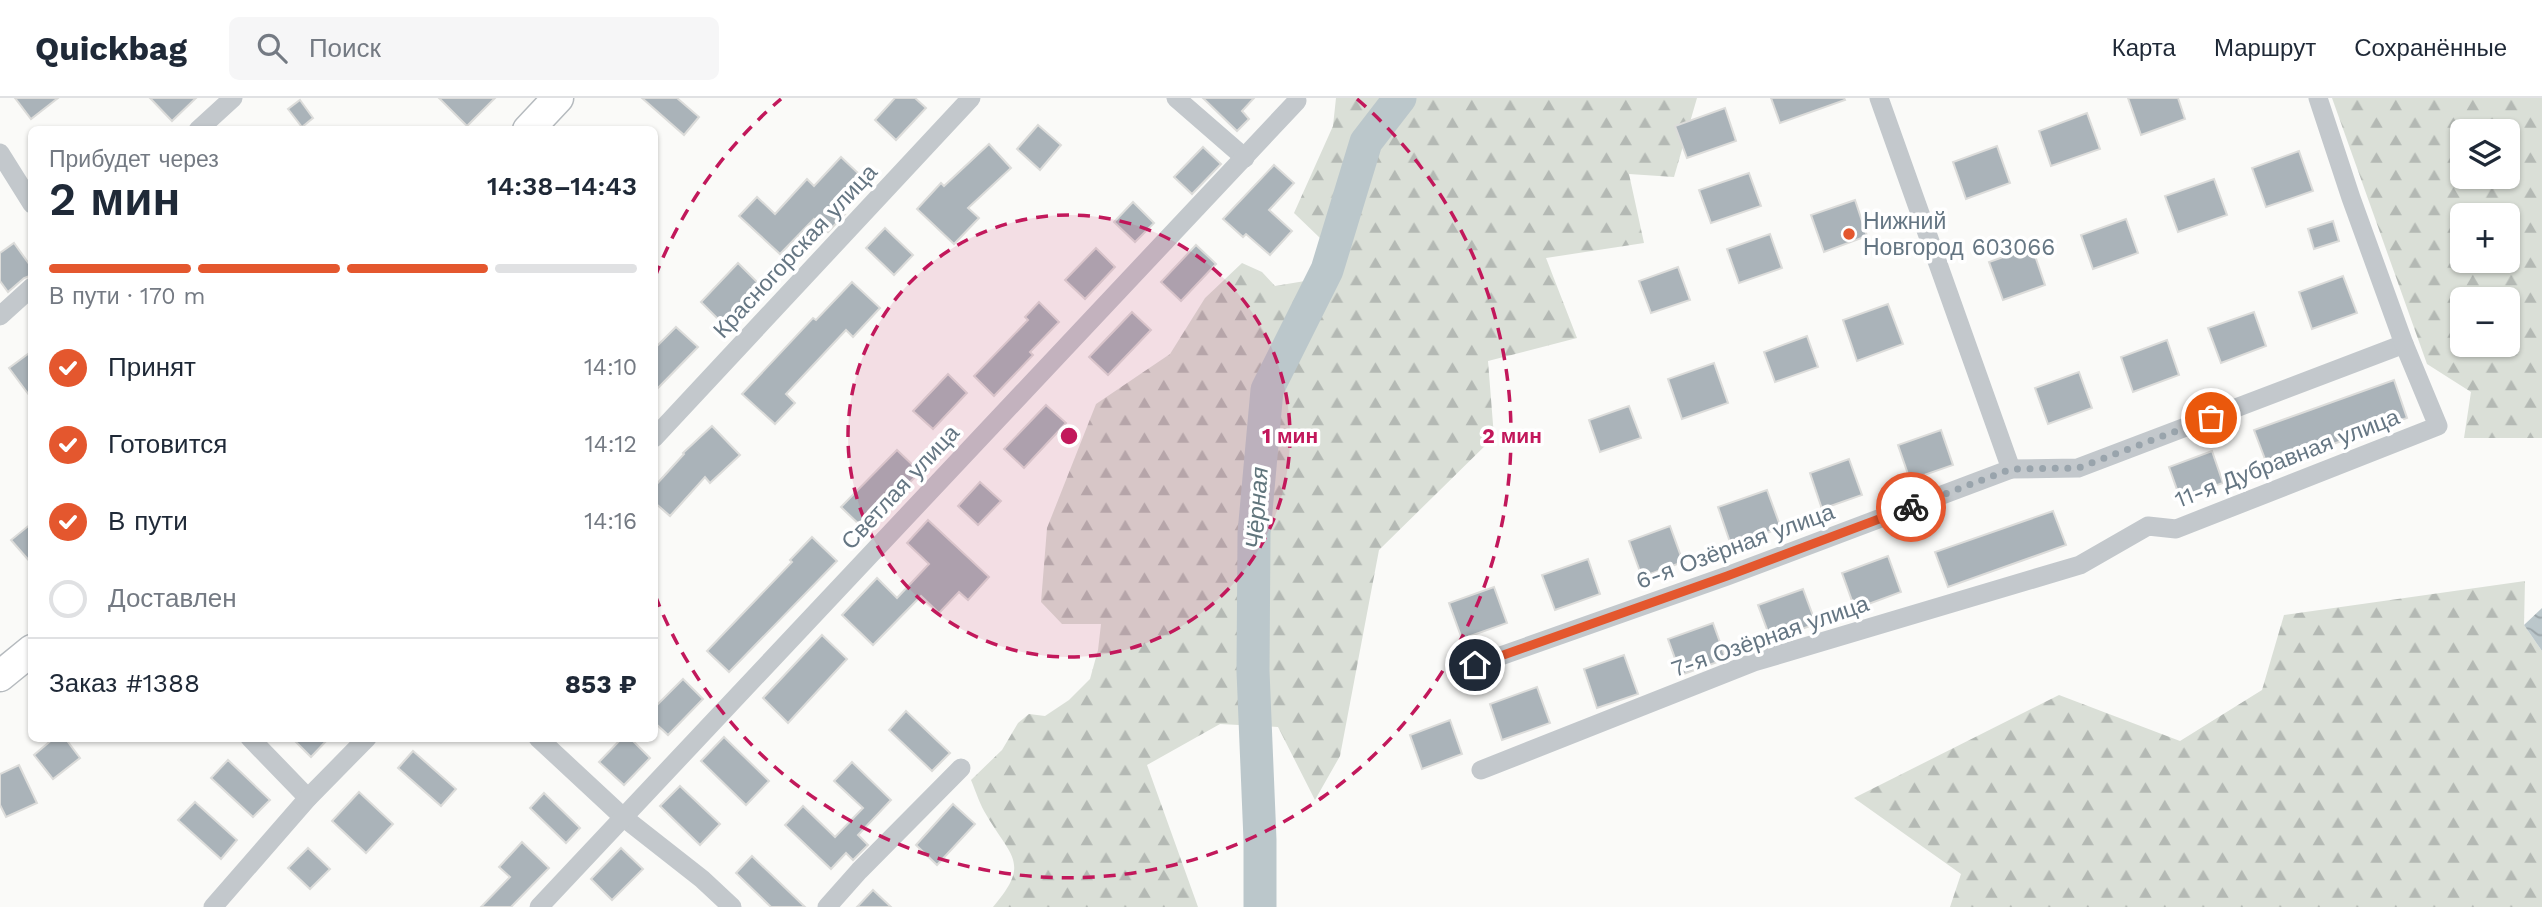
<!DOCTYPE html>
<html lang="ru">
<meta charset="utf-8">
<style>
:root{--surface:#fff;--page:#f6f6f7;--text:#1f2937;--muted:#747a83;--line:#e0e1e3;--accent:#e4572e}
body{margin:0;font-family:"Work Sans",sans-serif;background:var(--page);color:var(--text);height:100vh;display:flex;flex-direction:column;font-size:26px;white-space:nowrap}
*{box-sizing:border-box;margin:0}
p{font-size:23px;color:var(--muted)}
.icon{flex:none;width:38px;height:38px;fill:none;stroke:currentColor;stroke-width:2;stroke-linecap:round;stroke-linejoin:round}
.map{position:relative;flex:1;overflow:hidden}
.panel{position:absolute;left:28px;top:28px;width:630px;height:616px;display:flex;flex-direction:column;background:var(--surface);border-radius:10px;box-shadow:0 2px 5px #0004}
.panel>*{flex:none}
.controls{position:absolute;left:2450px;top:21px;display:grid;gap:14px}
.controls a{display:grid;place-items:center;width:70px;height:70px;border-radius:10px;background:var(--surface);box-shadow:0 2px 5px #0004;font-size:35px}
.pin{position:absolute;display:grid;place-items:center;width:60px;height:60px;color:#fff;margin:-30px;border:4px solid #fff;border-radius:50%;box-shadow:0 2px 7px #0007}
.courier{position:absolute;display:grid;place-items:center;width:70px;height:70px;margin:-35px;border:5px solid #e4572e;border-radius:50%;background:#fff;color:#222;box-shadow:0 2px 9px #0007}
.headline em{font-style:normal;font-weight:600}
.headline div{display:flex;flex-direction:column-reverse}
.headline{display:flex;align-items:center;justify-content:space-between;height:119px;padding:0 21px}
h1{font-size:46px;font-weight:600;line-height:52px}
.bar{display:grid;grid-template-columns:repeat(4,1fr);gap:10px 7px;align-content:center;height:84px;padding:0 21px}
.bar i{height:9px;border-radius:5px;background:var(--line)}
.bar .on{background:var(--accent)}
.bar p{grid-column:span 4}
.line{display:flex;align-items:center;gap:18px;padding:0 21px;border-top:2px solid var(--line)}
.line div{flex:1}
ol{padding:0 21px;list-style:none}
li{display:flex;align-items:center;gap:21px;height:77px}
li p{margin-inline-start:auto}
li .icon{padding:7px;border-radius:50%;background:var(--accent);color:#fff;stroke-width:4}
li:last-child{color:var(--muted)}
li i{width:38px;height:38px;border:4px solid var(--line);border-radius:50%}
header{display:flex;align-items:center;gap:42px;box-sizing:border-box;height:98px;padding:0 35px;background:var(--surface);border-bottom:2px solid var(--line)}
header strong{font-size:33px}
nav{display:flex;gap:38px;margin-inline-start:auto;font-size:24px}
.search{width:490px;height:63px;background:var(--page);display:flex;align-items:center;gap:18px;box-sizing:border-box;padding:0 24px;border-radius:10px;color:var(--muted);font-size:26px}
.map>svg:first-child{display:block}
.forest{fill:url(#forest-firs);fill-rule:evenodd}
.water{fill:url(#water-waves)}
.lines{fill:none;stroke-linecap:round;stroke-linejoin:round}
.river{stroke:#bbc7cb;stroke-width:33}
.building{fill:#aab3b9;stroke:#dcdcda;stroke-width:2}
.primary-casing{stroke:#b5babe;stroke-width:33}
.street{stroke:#c3c8cc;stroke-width:19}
.primary{stroke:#fff;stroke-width:30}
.done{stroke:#99a4ac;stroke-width:7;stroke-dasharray:0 12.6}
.route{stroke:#e4572e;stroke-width:9}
.ring{fill:none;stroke:#c2185b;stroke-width:3.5;stroke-dasharray:12 9}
.poi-dot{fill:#e4572e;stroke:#fff;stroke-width:2.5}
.labels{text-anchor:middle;stroke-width:7;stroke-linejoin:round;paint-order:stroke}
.poi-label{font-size:23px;fill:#657683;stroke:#fff;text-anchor:start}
.street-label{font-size:23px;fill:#657683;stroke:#fff}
.water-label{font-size:24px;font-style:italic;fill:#60757c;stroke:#fff}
.centre{fill:#c2185b;stroke:#fff;stroke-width:3.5}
.ring-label{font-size:21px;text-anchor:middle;font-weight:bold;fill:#c2185b;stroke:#fff;stroke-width:7;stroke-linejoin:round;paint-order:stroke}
</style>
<header>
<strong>Quickbag</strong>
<div class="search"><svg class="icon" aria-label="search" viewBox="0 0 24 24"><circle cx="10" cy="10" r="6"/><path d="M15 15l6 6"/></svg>Поиск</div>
<nav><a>Карта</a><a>Маршрут</a><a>Сохранённые</a></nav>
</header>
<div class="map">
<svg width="2542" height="809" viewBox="0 0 2542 809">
<defs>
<pattern id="forest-firs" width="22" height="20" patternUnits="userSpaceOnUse" patternTransform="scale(1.75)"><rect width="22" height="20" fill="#dadfd7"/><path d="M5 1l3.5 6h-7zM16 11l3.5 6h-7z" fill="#b4b9b4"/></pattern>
<pattern id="water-waves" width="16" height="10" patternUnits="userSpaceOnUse" patternTransform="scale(1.75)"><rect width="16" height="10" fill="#bbc7cb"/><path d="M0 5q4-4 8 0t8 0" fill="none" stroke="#9ca6aa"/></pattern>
</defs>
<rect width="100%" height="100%" fill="#fafaf8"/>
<!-- forest -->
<g class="forest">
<path d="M1336,0H1697L1674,79L1629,76L1644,145L1546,160L1577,240L1488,263L1494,339L1379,452L1340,658L1315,702L1278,629L1220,626L1147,667L1198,809H993C1031,765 1011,759 987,718C980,707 976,694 971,682L1002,652L1018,625L1029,616L1045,618L1069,602L1090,581L1098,552L1101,526H1062L1041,504L1047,430L1096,306L1170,256L1205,200L1242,165L1262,174L1275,188L1317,181L1320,140L1294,115L1333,28Z"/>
<path d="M2332,0H2542V340H2464L2471,294L2427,266ZM2462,33H2508V79H2462ZM2462,117H2508V163H2462ZM2462,201H2508V247H2462Z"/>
<polygon points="2525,483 2524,527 2542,553 2542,809 1950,809 1961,776 1854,700 2059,597 2180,643 2262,592 2284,517"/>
</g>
<!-- water -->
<polygon class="water" points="2542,510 2542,553 2524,527"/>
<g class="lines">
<!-- river -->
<polyline class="river" points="1260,809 1260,742 1253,573 1254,435 1267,292 1327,172 1366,44 1400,0"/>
</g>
<!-- building -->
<g class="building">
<polygon points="15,0 58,0 31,21"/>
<polygon points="150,0 196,0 172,23"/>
<polygon points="439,0 495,0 467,28"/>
<polygon points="642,0 677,0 699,19 684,37"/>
<polygon points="895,0 915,0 926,10 896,42 875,22"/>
<polygon points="1203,0 1254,0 1242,13 1249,21 1237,33"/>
<polygon points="1771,0 1844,0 1845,2 1780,25"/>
<polygon points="2128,0 2178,0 2185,21 2141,37"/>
<polygon points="300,2 313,20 302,29 288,11"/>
<polygon points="1725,10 1736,43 1687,60 1675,28"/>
<polygon points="2087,15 2100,51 2051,68 2039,33"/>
<polygon points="1038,27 1061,47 1040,72 1017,51"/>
<polygon points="989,46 1011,70 968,110 979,120 954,146 917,111 941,85 944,88"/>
<polygon points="1997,48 2010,85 1966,101 1953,64"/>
<polygon points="1203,49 1221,66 1192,96 1174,79"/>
<polygon points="2299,53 2313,93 2266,109 2252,70"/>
<polygon points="841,59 859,76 833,105 845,116 828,134 814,121 780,156 739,118 757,99 775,116 807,81 814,88"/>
<polygon points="1274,67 1294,85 1269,112 1292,133 1270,157 1246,136 1243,139 1223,121"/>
<polygon points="1749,75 1761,108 1711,125 1699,92"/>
<polygon points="2214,81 2227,117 2178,134 2165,98"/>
<polygon points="1855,102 1867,138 1824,154 1811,117"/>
<polygon points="1133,104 1154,125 1135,144 1114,124"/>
<polygon points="2126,121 2138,155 2093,171 2081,137"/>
<polygon points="2333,123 2339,143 2314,151 2308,131"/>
<polygon points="885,130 913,157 894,177 866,150"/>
<polygon points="1770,136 1782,170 1739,185 1727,151"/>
<polygon points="14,145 32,170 32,177 24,180 8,194 0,183 0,155"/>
<polygon points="1196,147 1216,166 1181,203 1161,184"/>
<polygon points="2032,149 2045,187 2003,202 1989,164"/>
<polygon points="1096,150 1115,169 1085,201 1065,182"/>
<polygon points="738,165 759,186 722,225 701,204"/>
<polygon points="1678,169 1690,202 1651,215 1639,183"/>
<polygon points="2343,178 2357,215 2312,231 2299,194"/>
<polygon points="852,184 880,210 853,239 846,232 786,296 795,305 775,326 742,296 813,220 816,222"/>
<polygon points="1039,204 1059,224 1030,254 1033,257 994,298 974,278 1028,222 1025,219"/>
<polygon points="1888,206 1903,246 1857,263 1843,222"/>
<polygon points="1132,214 1151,232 1108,277 1089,259"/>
<polygon points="2254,214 2266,248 2221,265 2208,230"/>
<polygon points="676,229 698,249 654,294 654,251"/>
<polygon points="1807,238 1818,269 1775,284 1764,254"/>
<polygon points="2167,242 2179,277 2133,294 2121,259"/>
<polygon points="32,253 32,301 9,270"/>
<polygon points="1714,265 1728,305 1682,321 1668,281"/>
<polygon points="2079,274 2092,310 2048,326 2035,290"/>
<polygon points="948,276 967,295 933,331 913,313"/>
<polygon points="2394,282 2407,320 2268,369 2254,332"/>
<polygon points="1046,307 1066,325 1024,370 1004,351"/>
<polygon points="1629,308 1641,340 1600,354 1589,322"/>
<polygon points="712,328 740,357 710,385 705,379 670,418 654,404 654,389 684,356 683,355"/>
<polygon points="1941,332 1953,367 1910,382 1898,347"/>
<polygon points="897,352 920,374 864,431 841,409"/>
<polygon points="2212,353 2223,385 2180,400 2169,369"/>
<polygon points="1849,361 1862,397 1822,411 1810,375"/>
<polygon points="980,384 1001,403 978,427 958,408"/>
<polygon points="1767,392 1781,430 1731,447 1718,409"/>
<polygon points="2053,413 2066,447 1948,489 1935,454"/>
<polygon points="928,422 989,479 968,502 959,494 939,515 921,498 873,547 842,517 877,480 897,500 929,466 907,445"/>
<polygon points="32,425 32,466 11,442"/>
<polygon points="1670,428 1683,464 1642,479 1629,443"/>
<polygon points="812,439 837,463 729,574 707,553 792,464 790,462"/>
<polygon points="1888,458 1901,494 1855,511 1842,475"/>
<polygon points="1588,461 1600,496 1555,512 1542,477"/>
<polygon points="1494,489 1507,525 1462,541 1449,505"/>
<polygon points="1803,491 1816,526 1771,542 1758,507"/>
<polygon points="1713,525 1726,561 1681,577 1668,541"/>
<polygon points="822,537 847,561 788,625 763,600"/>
<polygon points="1624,557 1638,596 1597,610 1584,571"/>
<polygon points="683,581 703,601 668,637 654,624 654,610"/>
<polygon points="1537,589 1550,625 1502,642 1490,606"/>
<polygon points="906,613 950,655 932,673 889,632"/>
<polygon points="1450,622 1462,656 1422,671 1410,637"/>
<polygon points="724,639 769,683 746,707 701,663"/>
<polygon points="54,640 65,640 80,660 53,681 34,657"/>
<polygon points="292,640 329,640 311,659"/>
<polygon points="622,640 630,640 650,660 624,687 599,664"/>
<polygon points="413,653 456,691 441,708 398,670"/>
<polygon points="228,662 270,702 253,719 211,680"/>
<polygon points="852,664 891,702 858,737 868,747 853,762 846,755 831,771 785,727 803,708 835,739 863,710 834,683"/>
<polygon points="19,667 37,705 6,719 0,707 0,676"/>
<polygon points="680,688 720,726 700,747 660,708"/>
<polygon points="359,694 393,726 366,755 332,723"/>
<polygon points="544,695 580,730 566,745 530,710"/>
<polygon points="195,704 237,742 221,761 178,722"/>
<polygon points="953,706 975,726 937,767 916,747"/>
<polygon points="522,744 549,770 511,809 481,809 510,779 499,769"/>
<polygon points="308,750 330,771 310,791 288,770"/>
<polygon points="621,750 643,771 612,802 591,781"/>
<polygon points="752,758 805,809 771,809 736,775"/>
<polygon points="873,792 891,809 857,809"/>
</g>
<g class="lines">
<defs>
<g id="primary">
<polyline points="528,32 558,0"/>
<polyline points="0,578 32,552"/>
</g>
</defs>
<!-- primary casing -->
<use href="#primary" class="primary-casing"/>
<!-- street -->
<g class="street">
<polyline points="1176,0 1245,60"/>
<polyline points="1879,0 2011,371"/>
<polyline points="198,32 233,0"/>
<polyline points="0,55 32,106"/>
<polyline points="0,218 32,189"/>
<polyline points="654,340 971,0"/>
<polyline points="1475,567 1727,478 2011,371 2078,370 2404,246"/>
<polyline points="250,640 308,700"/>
<polyline points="538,640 623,719 702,781 732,809"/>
<polyline points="1481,672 1754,564 2080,467 2148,428 2176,431 2438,328 2404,246 2351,100 2318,0"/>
<polyline points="213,809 308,700 367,640"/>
<polyline points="539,809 1297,3"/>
<polyline points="827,809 859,773 961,670"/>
</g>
<!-- primary -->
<use href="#primary" class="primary"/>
</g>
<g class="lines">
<!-- done -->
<polyline class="done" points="1911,409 2011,371 2078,370 2211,320"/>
<!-- route -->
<polyline class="route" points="1475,567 1727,478 1911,409"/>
</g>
<!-- distance rings -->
<circle cx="1069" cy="338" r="221" fill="#c2185b" fill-opacity=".12"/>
<g class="ring">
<circle cx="1069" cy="338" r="221"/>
<path d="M655 179A443 443 0 0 1 781 1M1357 1A443 443 0 1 1 655 497"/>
</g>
<!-- markers -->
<circle class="poi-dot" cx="1849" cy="136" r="7"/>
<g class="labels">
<!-- poi labels -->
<g class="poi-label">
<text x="1863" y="131">Нижний<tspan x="1863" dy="26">Новгород 603066</tspan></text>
</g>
<!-- street labels -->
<g class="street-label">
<text transform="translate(795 153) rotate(-47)" y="8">Красногорская улица</text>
<text transform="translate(2287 360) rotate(-21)" y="8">11-я Дубравная улица</text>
<text transform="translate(900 389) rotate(-47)" y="8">Светлая улица</text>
<text transform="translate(1735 448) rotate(-20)" y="8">6-я Озёрная улица</text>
<text transform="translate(1770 538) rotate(-19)" y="8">7-я Озёрная улица</text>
</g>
<!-- water labels -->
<g class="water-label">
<text transform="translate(1257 410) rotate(-86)" y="8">Чёрная</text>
</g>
</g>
<circle cx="1069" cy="338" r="10" class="centre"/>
<g class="ring-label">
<text x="1290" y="345">1 мин</text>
<text x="1512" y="345">2 мин</text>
</g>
</svg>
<div class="controls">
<a><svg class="icon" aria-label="layers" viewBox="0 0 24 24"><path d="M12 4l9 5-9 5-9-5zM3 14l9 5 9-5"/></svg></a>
<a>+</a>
<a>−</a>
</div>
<div class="pin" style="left:2211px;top:320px;background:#ea580c"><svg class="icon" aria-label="bag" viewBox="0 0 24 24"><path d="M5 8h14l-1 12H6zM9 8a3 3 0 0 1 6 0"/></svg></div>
<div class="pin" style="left:1475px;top:567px;background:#1f2937"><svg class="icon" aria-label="home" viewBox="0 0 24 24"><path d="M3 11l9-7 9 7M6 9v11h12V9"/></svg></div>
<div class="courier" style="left:1911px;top:409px"><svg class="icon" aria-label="bike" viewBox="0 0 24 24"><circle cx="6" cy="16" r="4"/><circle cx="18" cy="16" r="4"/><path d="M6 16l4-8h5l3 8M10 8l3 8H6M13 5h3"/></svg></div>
<section class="panel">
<div class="headline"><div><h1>2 мин</h1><p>Прибудет через</p></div><em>14:38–14:43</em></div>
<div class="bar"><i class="on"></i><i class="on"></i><i class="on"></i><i></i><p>В пути · 170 m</p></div>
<ol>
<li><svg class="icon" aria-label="check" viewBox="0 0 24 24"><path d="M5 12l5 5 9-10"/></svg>Принят<p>14:10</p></li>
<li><svg class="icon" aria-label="check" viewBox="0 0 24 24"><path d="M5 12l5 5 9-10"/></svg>Готовится<p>14:12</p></li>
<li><svg class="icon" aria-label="check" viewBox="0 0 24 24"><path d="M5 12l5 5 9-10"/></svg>В пути<p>14:16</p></li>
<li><i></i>Доставлен</li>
</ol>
<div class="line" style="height:91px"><div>Заказ #1388</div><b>853 ₽</b></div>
</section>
</div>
